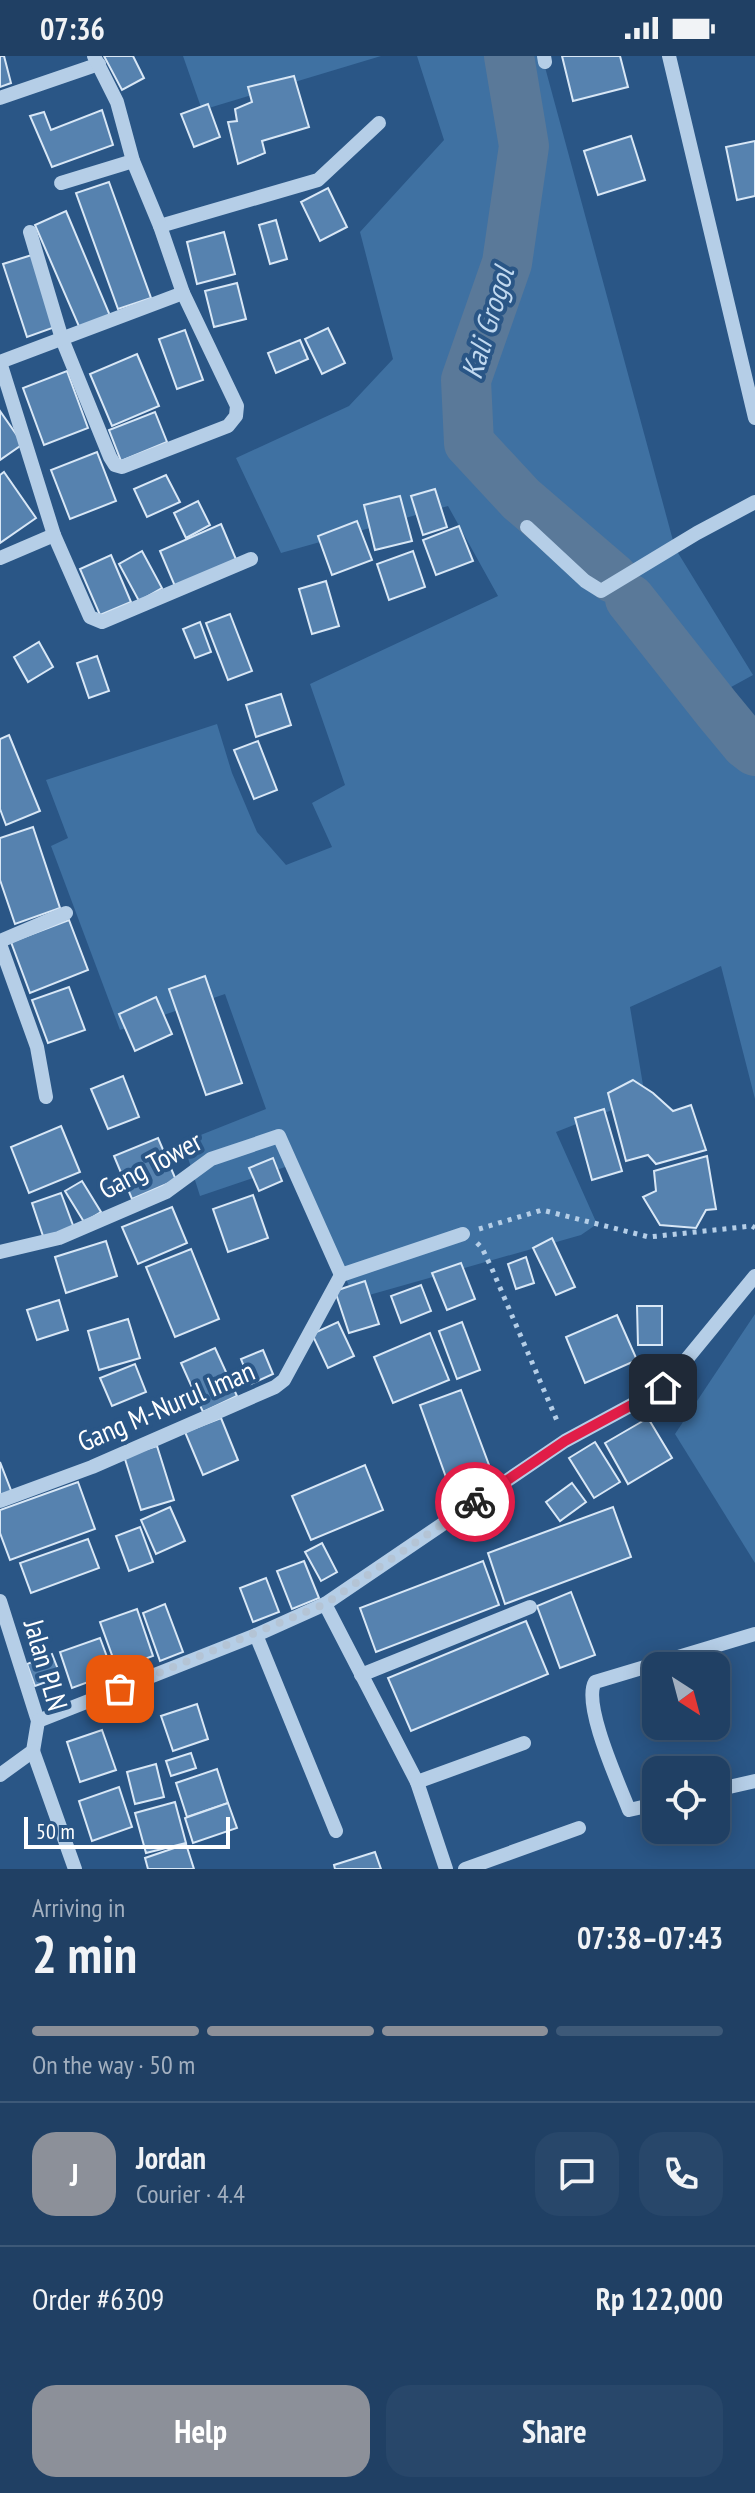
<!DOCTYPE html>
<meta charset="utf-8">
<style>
:root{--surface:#204064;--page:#28476a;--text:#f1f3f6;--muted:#a2afbf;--line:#3d5978;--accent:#8c9099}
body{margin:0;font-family:"PT Sans Narrow",sans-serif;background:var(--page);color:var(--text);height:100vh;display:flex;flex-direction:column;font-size:30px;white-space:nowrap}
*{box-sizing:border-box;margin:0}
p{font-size:26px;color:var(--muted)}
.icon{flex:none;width:44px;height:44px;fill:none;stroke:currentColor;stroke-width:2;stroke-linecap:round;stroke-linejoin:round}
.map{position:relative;height:1813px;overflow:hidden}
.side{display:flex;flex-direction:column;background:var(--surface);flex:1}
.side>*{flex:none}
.needle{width:52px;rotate:144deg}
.fabs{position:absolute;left:642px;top:1596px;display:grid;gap:16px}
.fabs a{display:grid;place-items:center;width:88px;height:88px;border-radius:16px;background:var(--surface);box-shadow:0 4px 20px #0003,0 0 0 2px var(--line);font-size:40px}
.scale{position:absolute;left:24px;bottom:20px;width:206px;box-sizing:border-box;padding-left:8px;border:4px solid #fff;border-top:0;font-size:22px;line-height:28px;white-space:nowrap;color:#fff;-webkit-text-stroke:6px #2a5686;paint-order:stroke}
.pin{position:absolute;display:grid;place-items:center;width:68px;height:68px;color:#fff;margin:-34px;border-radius:16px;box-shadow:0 4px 12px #0006}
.courier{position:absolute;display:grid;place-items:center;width:80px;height:80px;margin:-40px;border:6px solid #e11d48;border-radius:50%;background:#fff;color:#222;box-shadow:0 2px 10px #0007}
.overview em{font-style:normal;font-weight:700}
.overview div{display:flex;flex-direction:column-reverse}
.overview{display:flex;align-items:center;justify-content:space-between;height:136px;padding:0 32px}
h1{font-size:52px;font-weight:700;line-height:60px}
.bar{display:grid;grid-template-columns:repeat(4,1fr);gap:12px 8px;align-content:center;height:96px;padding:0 32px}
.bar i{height:10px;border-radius:6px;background:var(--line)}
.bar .on{background:var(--accent)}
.bar p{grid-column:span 4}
.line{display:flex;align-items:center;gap:20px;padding:0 32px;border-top:2px solid var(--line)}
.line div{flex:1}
.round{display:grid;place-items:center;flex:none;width:84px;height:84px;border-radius:24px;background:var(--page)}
.cta{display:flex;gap:16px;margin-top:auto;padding:16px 32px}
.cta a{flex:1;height:92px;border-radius:24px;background:var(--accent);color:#fff;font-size:32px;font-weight:700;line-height:92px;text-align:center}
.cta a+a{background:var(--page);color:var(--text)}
.status{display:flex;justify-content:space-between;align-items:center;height:56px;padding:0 40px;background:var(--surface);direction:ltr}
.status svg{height:22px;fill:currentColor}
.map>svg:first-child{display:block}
.green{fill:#3f71a2}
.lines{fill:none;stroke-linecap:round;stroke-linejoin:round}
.river{stroke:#5a7999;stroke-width:50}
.building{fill:#5682af;stroke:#d8e7f6;stroke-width:2}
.path{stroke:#b5cee7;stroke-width:5;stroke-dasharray:4 6;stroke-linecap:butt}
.minor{stroke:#b5cee7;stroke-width:14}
.done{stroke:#b4c4d5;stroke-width:8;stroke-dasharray:0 14.4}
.route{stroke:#e11d48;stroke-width:10}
.labels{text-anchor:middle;stroke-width:8;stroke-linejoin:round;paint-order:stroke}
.street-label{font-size:28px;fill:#fff;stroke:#2a5686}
.water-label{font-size:30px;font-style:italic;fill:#c0d8ef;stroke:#2a5686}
</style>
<div class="status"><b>07:36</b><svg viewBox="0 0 49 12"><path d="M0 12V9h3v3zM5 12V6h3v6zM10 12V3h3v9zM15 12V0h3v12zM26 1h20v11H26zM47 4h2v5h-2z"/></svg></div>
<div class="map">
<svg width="755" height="1813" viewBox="0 0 755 1813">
<rect width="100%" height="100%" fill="#2a5686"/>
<!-- green -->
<g class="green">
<polygon points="183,0 381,0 202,54"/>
<polygon points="417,0 542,0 675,492 753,619 702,647 755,706 755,1043 721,910 630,951 645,1041 556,1076 597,1168 581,1179 355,1243 294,1108 200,1140 183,1086 266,1053 225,938 120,974 51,790 68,782 46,724 217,668 232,717 257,776 286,809 332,791 312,747 345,729 310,628 498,540 448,450 281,497 236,402 349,350 393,303 360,176 444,84"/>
<polygon points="755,1258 755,1507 675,1378"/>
</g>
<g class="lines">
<!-- river -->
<g class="river">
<polyline points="509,0 524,90 507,207 466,324 469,387 521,443 613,522"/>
<polyline points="630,543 717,653 746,688 755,695"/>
</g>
</g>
<!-- building -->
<g class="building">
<polygon points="0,0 4,0 11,27 0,31"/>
<polygon points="104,0 133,0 144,22 122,34"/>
<polygon points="562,0 620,0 628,31 573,45"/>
<polygon points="294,20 309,71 262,85 265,97 238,108 228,66 237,65 235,53 252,46 248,31"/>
<polygon points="208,48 220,81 194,91 181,58"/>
<polygon points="102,54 113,89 52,111 30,60 44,56 51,74"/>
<polygon points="631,80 645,124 598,139 584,95"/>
<polygon points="755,85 755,140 737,144 726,91"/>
<polygon points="109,126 151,242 118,253 76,137"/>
<polygon points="328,132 347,171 320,185 301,146"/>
<polygon points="66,155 111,262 81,275 35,169"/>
<polygon points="276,164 287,203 270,208 259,169"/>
<polygon points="224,176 235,218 197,228 187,186"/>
<polygon points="35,198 58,270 27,281 3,208"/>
<polygon points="237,227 246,263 214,271 205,235"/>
<polygon points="328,272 345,307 322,318 305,283"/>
<polygon points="185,274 203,324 177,333 159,283"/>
<polygon points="300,284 308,303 276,317 268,297"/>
<polygon points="137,298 159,350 112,370 90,318"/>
<polygon points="67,315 88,372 44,389 23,332"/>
<polygon points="0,355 23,388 0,404"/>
<polygon points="155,356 167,386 121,405 109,374"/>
<polygon points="97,396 116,445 70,463 51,414"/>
<polygon points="4,416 36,462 0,487 0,419"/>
<polygon points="166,419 180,446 147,461 134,433"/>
<polygon points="435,433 447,471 423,479 411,440"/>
<polygon points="400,440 412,485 375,494 364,449"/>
<polygon points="198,445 210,469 186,482 174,457"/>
<polygon points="357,465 372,504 332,519 318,480"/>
<polygon points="221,468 238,508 177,535 160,495"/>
<polygon points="459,470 473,505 436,519 423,484"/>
<polygon points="142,495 162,532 139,545 119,508"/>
<polygon points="413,495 425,531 389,544 377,508"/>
<polygon points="111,499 131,546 100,559 80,513"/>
<polygon points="326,525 339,570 312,578 299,533"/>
<polygon points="230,558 252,615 228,624 206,567"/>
<polygon points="200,566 211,596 195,602 183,573"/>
<polygon points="39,586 53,611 28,626 14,601"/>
<polygon points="97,600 109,635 89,642 77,607"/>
<polygon points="281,638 291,669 256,681 246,649"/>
<polygon points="9,679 40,755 6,769 0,753 0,683"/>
<polygon points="258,685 277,734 254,743 234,694"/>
<polygon points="33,771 60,852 15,868 0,824 0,782"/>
<polygon points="69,864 88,914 30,937 11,886"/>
<polygon points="205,920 242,1027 206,1039 169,933"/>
<polygon points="69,931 85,974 48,987 32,944"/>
<polygon points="156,941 172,978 135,995 119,958"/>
<polygon points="123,1020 139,1061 108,1073 91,1033"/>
<polygon points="633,1024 653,1037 673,1055 691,1049 706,1094 656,1108 648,1099 626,1105 608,1037"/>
<polygon points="604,1053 622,1115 592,1124 575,1062"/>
<polygon points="61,1070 80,1116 29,1137 11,1091"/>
<polygon points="158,1082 176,1124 132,1143 114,1100"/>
<polygon points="707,1100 716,1153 706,1154 696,1172 660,1169 643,1141 656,1135 654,1115"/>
<polygon points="273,1102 282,1125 259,1135 249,1112"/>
<polygon points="82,1125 101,1156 84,1166 65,1135"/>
<polygon points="61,1137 74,1172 44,1183 32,1147"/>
<polygon points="253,1139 268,1182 228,1196 213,1153"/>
<polygon points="172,1151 187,1187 138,1208 122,1171"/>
<polygon points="552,1182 575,1231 556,1239 533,1192"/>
<polygon points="106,1185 117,1220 66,1237 55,1201"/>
<polygon points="191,1193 219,1263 175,1281 146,1211"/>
<polygon points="526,1201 534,1227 516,1233 508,1208"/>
<polygon points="461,1207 475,1243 447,1254 432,1217"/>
<polygon points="365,1225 379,1268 349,1277 335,1235"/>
<polygon points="421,1229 431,1255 401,1267 391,1240"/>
<polygon points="59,1244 68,1274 37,1284 27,1254"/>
<polygon points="637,1250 662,1250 662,1289 638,1289"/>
<polygon points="617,1259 637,1304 585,1327 566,1281"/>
<polygon points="128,1263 140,1302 99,1314 88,1275"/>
<polygon points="338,1266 354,1300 328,1312 312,1278"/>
<polygon points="462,1266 480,1314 457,1323 439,1275"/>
<polygon points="430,1277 449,1324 393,1347 374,1301"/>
<polygon points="215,1292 237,1340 203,1356 181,1307"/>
<polygon points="263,1294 273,1318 251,1328 241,1303"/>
<polygon points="135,1308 146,1336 112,1350 100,1322"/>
<polygon points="461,1334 489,1409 447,1424 420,1349"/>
<polygon points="221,1362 238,1404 203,1419 185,1376"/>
<polygon points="648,1362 672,1402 628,1428 605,1387"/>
<polygon points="595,1386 620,1426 594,1442 569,1402"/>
<polygon points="157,1390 174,1444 141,1454 124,1400"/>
<polygon points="0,1406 12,1437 0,1442"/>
<polygon points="365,1409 383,1454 311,1484 292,1440"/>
<polygon points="78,1426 95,1473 10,1504 0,1477 0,1454"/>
<polygon points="572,1427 586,1446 560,1465 546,1446"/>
<polygon points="170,1451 185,1485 156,1498 141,1464"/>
<polygon points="613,1451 631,1501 505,1548 488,1497"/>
<polygon points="140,1471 153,1506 129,1515 116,1480"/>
<polygon points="88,1483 99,1512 31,1537 20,1507"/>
<polygon points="322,1487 337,1516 321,1525 305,1496"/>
<polygon points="304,1505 319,1542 292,1553 277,1515"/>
<polygon points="483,1505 499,1549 376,1596 360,1552"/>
<polygon points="266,1522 279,1556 253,1566 240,1532"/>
<polygon points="571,1536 595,1599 560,1612 537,1550"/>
<polygon points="165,1548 183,1596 160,1605 143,1557"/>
<polygon points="137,1553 153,1600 117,1613 100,1566"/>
<polygon points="526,1565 548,1618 411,1675 388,1622"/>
<polygon points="100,1582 113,1617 72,1632 60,1596"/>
<polygon points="52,1598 61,1621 35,1630 27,1608"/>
<polygon points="197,1648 208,1683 173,1695 161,1660"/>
<polygon points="102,1674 116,1714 80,1726 67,1686"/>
<polygon points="191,1697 196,1712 171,1720 166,1705"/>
<polygon points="156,1708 164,1741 135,1748 127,1716"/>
<polygon points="217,1713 228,1747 187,1761 176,1727"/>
<polygon points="119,1731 132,1771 92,1785 79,1745"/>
<polygon points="175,1746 186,1787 146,1797 135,1757"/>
<polygon points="228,1747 237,1772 193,1787 185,1762"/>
<polygon points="186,1788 194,1813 148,1813 145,1802"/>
<polygon points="375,1796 381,1813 335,1813 334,1809"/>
</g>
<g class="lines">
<!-- path -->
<g class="path">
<polyline points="479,1173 542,1154 649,1181 752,1170 755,1172"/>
<polyline points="477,1187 482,1192 492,1213 558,1367"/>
</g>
<!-- minor -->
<g class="minor">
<polyline points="544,0 545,6"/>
<polyline points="669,0 755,362"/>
<polyline points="0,42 99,8"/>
<polyline points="61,127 133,105"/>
<polyline points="160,170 318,124 379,67"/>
<polyline points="30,176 62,283 110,401 115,409 122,411 228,370 236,360 237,350 183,237 160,170 133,105 117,46 94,0"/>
<polyline points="0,306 54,479 90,561 102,566 251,503"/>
<polyline points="0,306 183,237"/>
<polyline points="527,471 585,525 601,535 697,477 755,446"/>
<polyline points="0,502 54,479"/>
<polyline points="0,885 66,857"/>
<polyline points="0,888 37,991 46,1041"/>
<polyline points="0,1196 59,1182 166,1136 211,1103 279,1080 341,1219"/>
<polyline points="341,1219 463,1178"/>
<polyline points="0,1445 92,1411 275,1331 284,1324 341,1219"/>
<polyline points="0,1545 38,1665 33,1695 0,1719"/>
<polyline points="325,1548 417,1726 446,1813"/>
<polyline points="256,1579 336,1775"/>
<polyline points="361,1619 530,1551"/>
<polyline points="38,1665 256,1579 325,1548 565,1385 663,1332 755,1220"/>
<polyline points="33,1695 75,1813"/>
<polyline points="417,1726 524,1687"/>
<polyline points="716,1734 755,1725"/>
<path d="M656,1748L629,1754C619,1728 582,1648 595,1626L755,1578"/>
<polyline points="465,1813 579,1772"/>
</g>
</g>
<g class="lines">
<!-- done -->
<polyline class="done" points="120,1633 325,1548 475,1446"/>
<!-- route -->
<polyline class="route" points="475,1446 565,1385 663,1332"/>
</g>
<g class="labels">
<!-- street labels -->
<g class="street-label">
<text transform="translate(150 1109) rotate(-28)" y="10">Gang Tower</text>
<text transform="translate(166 1350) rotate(-23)" y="10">Gang M-Nurul Iman</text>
<text transform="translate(46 1609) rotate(74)" y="10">Jalan PLN</text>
</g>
<!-- water labels -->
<g class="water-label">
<text transform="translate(488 267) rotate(-73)" y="10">Kali Grogol</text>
</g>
</g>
</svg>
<div class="fabs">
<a><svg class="needle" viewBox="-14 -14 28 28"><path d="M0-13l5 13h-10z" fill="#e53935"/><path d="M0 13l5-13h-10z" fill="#a2afbf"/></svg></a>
<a><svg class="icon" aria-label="locate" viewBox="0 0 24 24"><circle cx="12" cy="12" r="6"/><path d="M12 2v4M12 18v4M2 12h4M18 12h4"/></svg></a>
</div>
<div class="scale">50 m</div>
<div class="pin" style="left:120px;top:1633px;background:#ea580c"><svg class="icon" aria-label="bag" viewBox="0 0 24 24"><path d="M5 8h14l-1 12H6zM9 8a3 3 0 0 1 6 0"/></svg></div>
<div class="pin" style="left:663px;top:1332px;background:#1f2937"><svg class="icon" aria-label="home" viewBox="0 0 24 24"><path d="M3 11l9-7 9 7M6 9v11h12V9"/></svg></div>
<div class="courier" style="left:475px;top:1446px"><svg class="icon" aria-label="bike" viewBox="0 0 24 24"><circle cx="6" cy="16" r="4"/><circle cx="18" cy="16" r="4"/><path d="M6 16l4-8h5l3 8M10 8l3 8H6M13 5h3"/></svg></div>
</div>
<section class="side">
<div class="overview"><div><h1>2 min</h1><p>Arriving in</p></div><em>07:38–07:43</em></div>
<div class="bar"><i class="on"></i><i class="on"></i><i class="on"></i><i></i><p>On the way · 50 m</p></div>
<div class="line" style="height:144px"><b class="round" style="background:var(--accent);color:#fff">J</b><div><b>Jordan</b><p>Courier · 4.4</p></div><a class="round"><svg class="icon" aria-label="chat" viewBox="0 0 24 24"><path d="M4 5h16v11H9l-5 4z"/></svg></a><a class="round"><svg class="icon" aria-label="phone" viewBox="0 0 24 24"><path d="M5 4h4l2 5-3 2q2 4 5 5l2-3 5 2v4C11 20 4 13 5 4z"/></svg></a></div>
<div class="line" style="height:104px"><div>Order #6309</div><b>Rp 122,000</b></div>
<div class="cta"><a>Help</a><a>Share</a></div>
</section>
